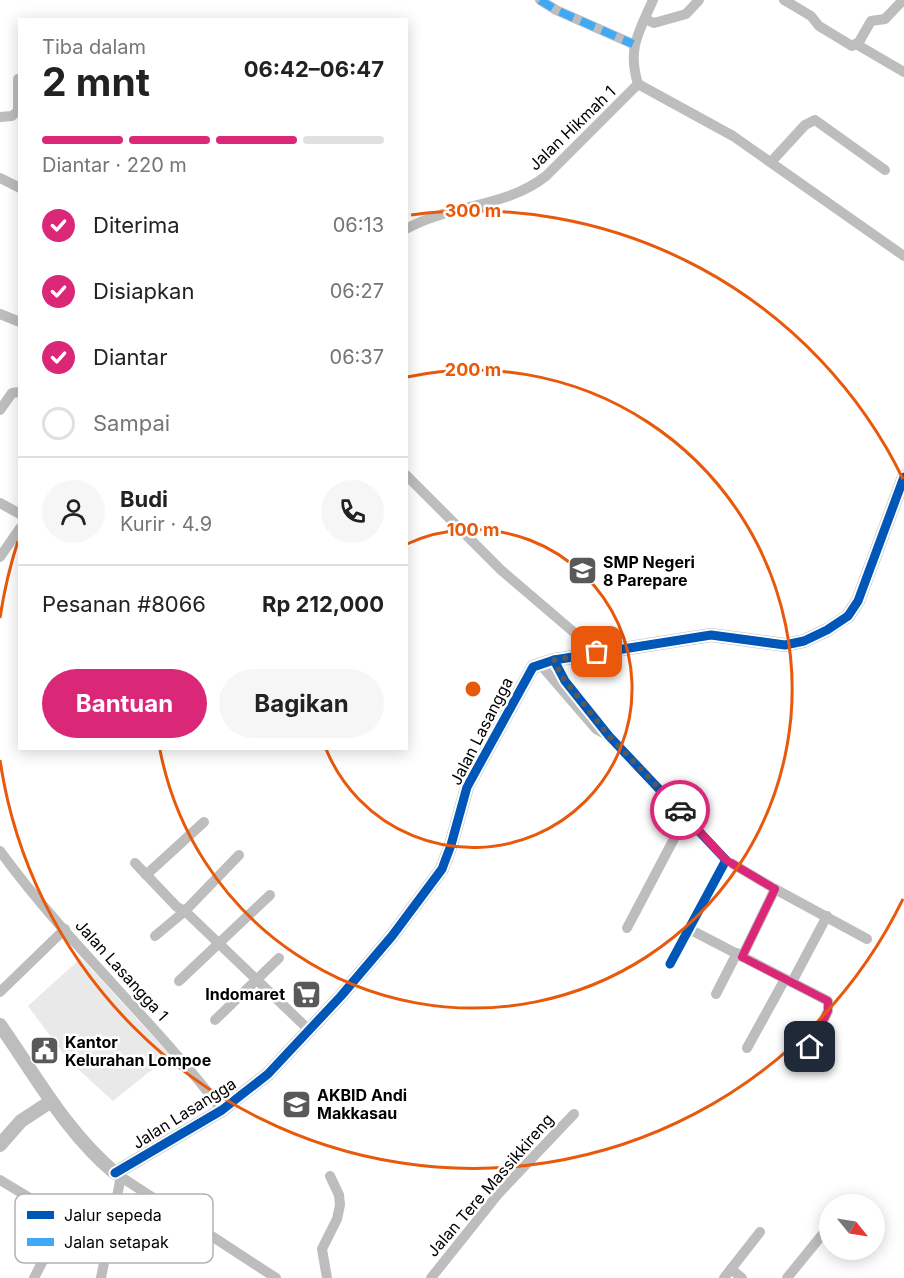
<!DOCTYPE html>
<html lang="id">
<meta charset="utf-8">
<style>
:root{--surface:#fff;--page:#f6f6f6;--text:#222;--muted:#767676;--line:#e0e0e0;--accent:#db2777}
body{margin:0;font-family:Inter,sans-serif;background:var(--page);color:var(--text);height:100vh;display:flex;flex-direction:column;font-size:22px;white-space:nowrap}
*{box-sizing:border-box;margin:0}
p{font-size:20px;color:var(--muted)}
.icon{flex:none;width:33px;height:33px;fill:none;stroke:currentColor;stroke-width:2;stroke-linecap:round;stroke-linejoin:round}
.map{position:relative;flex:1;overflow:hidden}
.panel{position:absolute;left:18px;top:18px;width:390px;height:732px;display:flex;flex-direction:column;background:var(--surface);border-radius:0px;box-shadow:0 3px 15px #0003}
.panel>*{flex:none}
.needle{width:39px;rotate:120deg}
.buttons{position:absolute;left:819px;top:1194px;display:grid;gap:12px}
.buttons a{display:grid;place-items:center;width:66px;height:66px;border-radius:50%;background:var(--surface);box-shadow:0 3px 15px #0003;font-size:30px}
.pin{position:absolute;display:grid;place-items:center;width:51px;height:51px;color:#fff;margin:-26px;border-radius:12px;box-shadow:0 3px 9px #0006}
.courier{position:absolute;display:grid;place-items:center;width:60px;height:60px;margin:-30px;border:4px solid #db2777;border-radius:50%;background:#fff;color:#222;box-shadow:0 2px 8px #0007}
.headline em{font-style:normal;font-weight:700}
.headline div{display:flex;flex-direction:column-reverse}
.headline{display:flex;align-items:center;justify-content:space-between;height:102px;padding:0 24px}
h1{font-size:39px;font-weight:700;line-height:45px}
.bar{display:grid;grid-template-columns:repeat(4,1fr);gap:9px 6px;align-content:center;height:72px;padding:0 24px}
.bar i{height:8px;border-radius:4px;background:var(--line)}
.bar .selected{background:var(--accent)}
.bar p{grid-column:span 4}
.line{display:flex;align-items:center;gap:15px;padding:0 24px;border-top:2px solid var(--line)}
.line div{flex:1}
.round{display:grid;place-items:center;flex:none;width:63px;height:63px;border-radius:32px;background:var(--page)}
ol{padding:0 24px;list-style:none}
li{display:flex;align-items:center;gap:18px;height:66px}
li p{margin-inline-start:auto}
li .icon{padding:6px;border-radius:50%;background:var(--accent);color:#fff;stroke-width:4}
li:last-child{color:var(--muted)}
li i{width:33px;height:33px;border:3px solid var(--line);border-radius:50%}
.primary-button{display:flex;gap:12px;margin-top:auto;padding:12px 24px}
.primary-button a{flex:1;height:69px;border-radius:36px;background:var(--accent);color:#fff;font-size:24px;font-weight:700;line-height:69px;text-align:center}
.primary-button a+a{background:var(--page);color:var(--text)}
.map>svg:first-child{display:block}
.green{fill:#e9e9e9}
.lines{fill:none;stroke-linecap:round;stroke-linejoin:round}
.minor{stroke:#bdbdbd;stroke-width:10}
.tertiary{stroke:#bdbdbd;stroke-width:14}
.quiet{stroke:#3fa9f5;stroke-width:8;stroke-dasharray:15 8;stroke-linecap:butt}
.cycleway-casing{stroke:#fff;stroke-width:13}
.cycleway{stroke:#0057b8;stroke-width:9}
.done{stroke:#595959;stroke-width:6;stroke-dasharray:0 10.8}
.route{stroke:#db2777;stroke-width:8}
.ring{fill:none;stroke:#e8590c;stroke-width:3}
.labels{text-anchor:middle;stroke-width:5;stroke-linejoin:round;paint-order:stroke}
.street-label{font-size:16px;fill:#000;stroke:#fff}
.poi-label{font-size:16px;font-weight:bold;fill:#000;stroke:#fff;text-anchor:start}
.key{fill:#fff;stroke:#b2b2b2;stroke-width:1.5}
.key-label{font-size:16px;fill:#000}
.centre{fill:#e8590c;stroke:#fff;stroke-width:3}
.ring-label{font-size:18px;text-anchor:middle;font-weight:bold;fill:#e8590c;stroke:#fff;stroke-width:5;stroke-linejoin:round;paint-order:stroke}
</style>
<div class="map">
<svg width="904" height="1278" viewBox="0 0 904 1278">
<rect width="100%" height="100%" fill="#fff"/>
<!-- green -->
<polygon class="green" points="81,958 170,1055 113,1101 69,1061 28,1006"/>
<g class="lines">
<!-- minor -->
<g class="minor">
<polyline points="540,0 556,10 633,44"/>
<polyline points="784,0 811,16 819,26 852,46 859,42 871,21 885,19 902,1 904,2"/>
<polyline points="645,19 654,23 686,14 699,0"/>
<polyline points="856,44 904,72"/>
<polyline points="638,84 733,136 904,256"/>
<polyline points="0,117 12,116 18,111 18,79"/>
<polyline points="771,162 805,125 815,120 885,170"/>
<polyline points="0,178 20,188"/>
<path d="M406,229C450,204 506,208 546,176L638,84C627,48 639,32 653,0"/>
<polyline points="0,314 20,322"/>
<polyline points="0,410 12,393 20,392"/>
<polyline points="406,475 501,570 597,652"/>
<polyline points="0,503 20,514"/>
<polyline points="0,557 20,528"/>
<polyline points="554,660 565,681 609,736 726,860 670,964"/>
<polyline points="540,664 596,729 609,736"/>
<path d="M0,851C67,943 153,1020 222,1110"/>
<polyline points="726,860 775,889 742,957"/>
<polyline points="135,863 177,907 185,911 309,1030"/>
<polyline points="146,875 204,822"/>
<polyline points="775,889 867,939"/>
<polyline points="627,928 686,816"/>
<polyline points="691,930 828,1001 828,1011 810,1047"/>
<polyline points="155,936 185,911 239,855"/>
<polyline points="179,981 270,895"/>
<polyline points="792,982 827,916"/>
<polyline points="0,992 65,929"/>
<polyline points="716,994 737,953"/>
<polyline points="215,1020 279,958"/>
<polyline points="747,1048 785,979"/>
<polyline points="115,1173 276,1278"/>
<polyline points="0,1180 106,1244"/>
<polyline points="731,1269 742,1278"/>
<polyline points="34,1278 64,1220"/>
<polyline points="101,1278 121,1176"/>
<polyline points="327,1278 322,1249 337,1219 340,1205 339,1195 330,1176"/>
<polyline points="431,1278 499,1193 574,1114"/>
<polyline points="724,1278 760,1232"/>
<polyline points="787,1278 822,1235"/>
</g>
<!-- tertiary -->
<g class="tertiary">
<path d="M0,1025C36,1076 66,1132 115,1173L222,1110L268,1074L341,996L392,936L442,869L451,845L467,787L533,667L554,660L711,635L785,645L804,641L827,630L848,616L858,601L904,477"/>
<polyline points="0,1145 21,1121 50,1102"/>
</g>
<!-- quiet -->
<polyline class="quiet" points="540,0 556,10 633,44"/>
<defs>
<g id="cycleway">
<polyline points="554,660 565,681 609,736 726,860 670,964"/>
<polyline points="115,1173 222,1110 268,1074 341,996 392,936 442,869 451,845 467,787 533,667 554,660 711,635 785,645 804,641 827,630 848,616 858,601 904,477"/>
</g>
</defs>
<!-- cycleway casing -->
<use href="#cycleway" class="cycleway-casing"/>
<!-- cycleway -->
<use href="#cycleway" class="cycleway"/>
</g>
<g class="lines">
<!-- done -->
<polyline class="done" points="597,652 554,660 560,674 609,736 680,810"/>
<!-- route -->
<polyline class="route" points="680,810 726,860 775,889 742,957 828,1001 828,1011 810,1047"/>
</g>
<!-- distance rings -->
<g class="ring">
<path d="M407 544A159 159 0 1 1 326 749"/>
<path d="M407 377A319 319 0 1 1 160 750"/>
<path d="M903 899A478 478 0 0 1 0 760M0 618A478 478 0 0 1 18 541M411 215A478 478 0 0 1 903 479"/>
</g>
<!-- icons -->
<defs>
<symbol id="school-square" viewBox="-11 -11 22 22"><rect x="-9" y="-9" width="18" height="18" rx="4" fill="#595959" stroke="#fff"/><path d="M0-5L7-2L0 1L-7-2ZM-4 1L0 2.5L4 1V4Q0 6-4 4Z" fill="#fff"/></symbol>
<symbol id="supermarket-square" viewBox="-11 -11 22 22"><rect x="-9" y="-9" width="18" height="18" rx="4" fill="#595959" stroke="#fff"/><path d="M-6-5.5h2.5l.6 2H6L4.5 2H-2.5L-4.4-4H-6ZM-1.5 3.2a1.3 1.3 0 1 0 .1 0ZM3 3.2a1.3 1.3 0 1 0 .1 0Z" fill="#fff"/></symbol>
<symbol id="civic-square" viewBox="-11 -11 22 22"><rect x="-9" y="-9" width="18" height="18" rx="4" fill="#595959" stroke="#fff"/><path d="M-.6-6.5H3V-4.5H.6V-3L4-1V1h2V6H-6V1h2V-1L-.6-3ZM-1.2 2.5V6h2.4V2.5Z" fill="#fff"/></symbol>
<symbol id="university-square" viewBox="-11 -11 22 22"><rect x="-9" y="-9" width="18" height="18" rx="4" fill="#595959" stroke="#fff"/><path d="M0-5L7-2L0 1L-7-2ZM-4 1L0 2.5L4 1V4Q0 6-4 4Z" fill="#fff"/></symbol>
</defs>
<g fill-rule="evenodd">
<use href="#school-square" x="566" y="554" width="33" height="33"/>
<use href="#supermarket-square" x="290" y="978" width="33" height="33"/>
<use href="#civic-square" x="28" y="1034" width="33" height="33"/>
<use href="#university-square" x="280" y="1088" width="33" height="33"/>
</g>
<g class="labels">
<!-- street labels -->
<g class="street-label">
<text transform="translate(572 128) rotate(-44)" y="6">Jalan Hikmah 1</text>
<text transform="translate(481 731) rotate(-63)" y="6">Jalan Lasangga</text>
<text transform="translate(122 970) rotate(48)" y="6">Jalan Lasangga 1</text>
<text transform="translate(184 1113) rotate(-32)" y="6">Jalan Lasangga</text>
<text transform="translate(490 1185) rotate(-49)" y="6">Jalan Tere Massikkireng</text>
</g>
<!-- poi labels -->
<g class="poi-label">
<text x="603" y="568">SMP Negeri<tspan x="603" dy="18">8 Parepare</tspan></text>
<text x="285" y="1000" text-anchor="end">Indomaret</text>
<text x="65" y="1048">Kantor<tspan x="65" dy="18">Kelurahan Lompoe</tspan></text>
<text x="317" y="1101">AKBID Andi<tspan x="317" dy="18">Makkasau</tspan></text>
</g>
</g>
<!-- legend -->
<rect x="15" y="1194" width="198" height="69" rx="9" class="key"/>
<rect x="27" y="1211" width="27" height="8" fill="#0057b8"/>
<rect x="27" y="1238" width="27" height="8" fill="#3fa9f5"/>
<g class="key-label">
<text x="64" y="1221">Jalur sepeda</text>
<text x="64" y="1248">Jalan setapak</text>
</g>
<circle cx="473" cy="689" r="9" class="centre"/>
<g class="ring-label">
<text x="473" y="217">300 m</text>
<text x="473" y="376">200 m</text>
<text x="473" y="536">100 m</text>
</g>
</svg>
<div class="buttons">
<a><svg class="needle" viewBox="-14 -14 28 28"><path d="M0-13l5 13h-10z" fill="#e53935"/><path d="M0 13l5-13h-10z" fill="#767676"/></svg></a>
</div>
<div class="pin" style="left:597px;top:652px;background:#ea580c"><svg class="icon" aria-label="bag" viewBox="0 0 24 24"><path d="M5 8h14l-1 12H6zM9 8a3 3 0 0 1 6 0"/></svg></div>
<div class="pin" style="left:810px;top:1047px;background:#1f2937"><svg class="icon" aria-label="home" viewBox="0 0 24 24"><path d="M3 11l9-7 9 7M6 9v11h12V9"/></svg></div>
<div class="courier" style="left:680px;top:810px"><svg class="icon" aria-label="car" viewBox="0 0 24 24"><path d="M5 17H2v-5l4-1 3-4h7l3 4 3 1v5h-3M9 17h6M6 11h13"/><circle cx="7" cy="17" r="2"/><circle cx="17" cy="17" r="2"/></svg></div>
<section class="panel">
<div class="headline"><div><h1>2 mnt</h1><p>Tiba dalam</p></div><em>06:42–06:47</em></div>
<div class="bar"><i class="selected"></i><i class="selected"></i><i class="selected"></i><i></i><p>Diantar · 220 m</p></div>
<ol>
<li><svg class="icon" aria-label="check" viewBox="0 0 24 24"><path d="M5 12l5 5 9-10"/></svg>Diterima<p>06:13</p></li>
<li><svg class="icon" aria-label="check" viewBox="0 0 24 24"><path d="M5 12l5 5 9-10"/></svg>Disiapkan<p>06:27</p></li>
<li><svg class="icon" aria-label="check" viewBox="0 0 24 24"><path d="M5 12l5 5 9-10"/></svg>Diantar<p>06:37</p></li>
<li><i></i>Sampai</li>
</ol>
<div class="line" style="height:108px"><a class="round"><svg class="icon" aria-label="person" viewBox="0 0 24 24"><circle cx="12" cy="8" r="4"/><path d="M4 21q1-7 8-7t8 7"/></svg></a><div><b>Budi</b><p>Kurir · 4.9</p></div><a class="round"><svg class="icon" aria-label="phone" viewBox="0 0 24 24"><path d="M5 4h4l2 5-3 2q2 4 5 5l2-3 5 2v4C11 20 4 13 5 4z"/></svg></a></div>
<div class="line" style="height:78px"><div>Pesanan #8066</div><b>Rp 212,000</b></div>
<div class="primary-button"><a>Bantuan</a><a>Bagikan</a></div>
</section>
</div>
